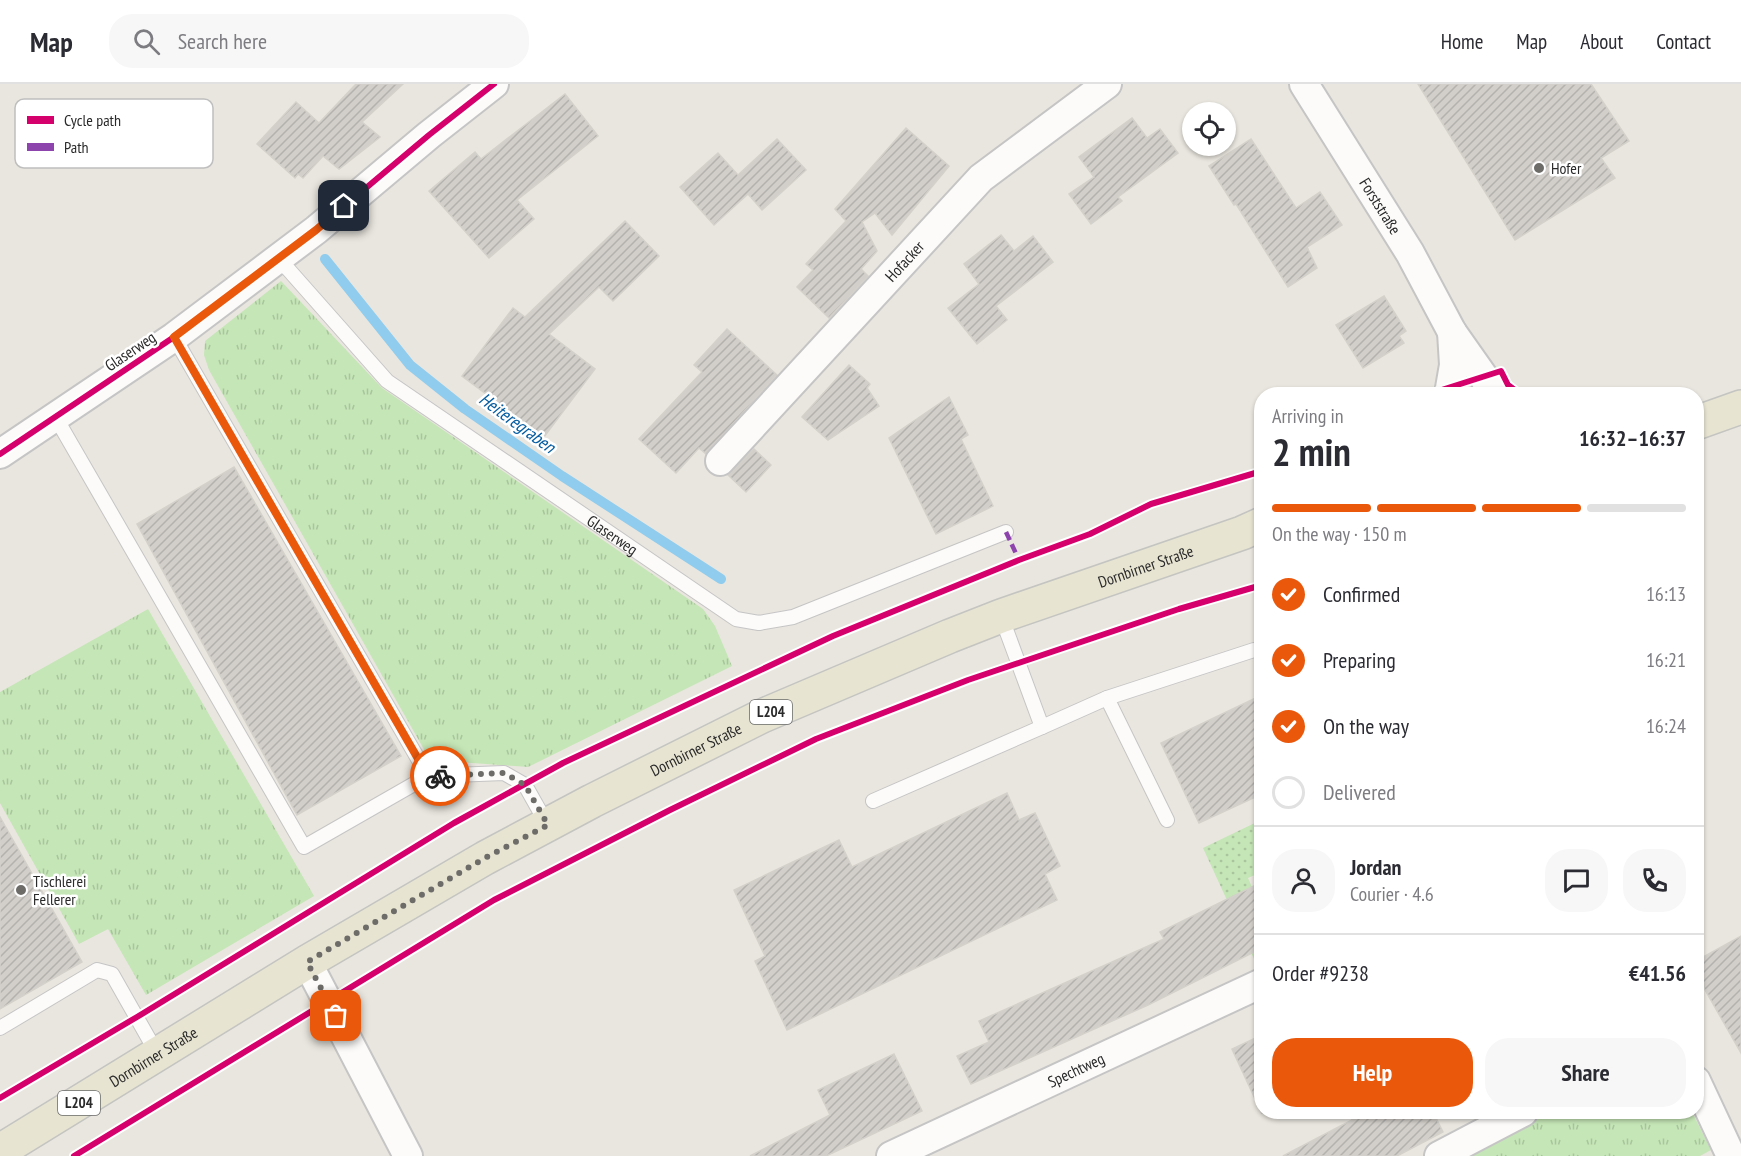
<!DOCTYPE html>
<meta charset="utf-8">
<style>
:root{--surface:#fff;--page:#f7f7f7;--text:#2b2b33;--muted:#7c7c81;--line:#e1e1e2;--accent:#ea580c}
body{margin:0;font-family:"PT Sans Narrow",sans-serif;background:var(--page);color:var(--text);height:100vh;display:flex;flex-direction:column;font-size:22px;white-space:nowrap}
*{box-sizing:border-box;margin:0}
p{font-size:20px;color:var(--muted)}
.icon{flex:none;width:33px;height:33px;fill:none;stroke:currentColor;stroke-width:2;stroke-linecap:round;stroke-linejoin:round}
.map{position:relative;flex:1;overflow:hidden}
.drawer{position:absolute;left:1254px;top:303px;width:450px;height:732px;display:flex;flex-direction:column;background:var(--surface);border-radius:24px;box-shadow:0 2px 4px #0004}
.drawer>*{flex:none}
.controls{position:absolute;left:1182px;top:18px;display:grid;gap:12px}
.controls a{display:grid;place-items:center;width:54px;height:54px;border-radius:50%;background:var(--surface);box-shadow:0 2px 4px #0004;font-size:30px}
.pin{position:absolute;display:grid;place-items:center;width:51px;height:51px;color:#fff;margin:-26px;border-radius:12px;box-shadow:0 3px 9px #0006}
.courier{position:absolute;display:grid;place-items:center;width:60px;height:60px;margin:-30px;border:4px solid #ea580c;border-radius:50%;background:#fff;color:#222;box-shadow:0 2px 8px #0007}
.headline em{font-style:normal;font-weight:600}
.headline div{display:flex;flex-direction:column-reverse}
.headline{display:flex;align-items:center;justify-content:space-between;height:102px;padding:0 18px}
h1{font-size:39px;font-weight:600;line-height:45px}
.bar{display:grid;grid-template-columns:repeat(4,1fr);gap:9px 6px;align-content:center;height:72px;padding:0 18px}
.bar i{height:8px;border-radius:4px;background:var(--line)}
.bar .on{background:var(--accent)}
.bar p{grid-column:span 4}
.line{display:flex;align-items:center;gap:15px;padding:0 18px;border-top:2px solid var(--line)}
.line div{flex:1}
.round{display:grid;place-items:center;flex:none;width:63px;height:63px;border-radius:24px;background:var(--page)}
ol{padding:0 18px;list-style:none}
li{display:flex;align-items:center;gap:18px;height:66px}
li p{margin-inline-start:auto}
li .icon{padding:6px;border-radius:50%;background:var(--accent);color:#fff;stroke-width:4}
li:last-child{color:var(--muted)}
li i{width:33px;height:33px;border:3px solid var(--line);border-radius:50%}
.cta{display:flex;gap:12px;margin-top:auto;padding:12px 18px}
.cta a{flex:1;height:69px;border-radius:24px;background:var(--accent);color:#fff;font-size:24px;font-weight:600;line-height:69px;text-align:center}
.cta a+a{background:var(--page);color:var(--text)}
header{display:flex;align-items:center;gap:36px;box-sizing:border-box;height:84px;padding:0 30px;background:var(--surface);border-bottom:2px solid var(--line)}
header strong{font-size:28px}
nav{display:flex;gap:33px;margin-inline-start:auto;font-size:21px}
.search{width:420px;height:54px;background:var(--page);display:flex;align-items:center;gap:15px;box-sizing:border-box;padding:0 21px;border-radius:24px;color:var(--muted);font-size:22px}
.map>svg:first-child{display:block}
.grass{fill:url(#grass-tufts)}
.garden{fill:url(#garden-dots)}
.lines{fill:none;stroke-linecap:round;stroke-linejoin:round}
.stream{stroke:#8fccee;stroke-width:10}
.building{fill:url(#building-hatch);stroke:#d4d1cb;stroke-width:1.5}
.service-casing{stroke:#c6c5c5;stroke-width:16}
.minor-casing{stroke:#c6c5c5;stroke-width:32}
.primary-casing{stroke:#c4c4c1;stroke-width:36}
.service{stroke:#fcfbfa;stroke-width:14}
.minor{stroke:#fcfbfa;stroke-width:28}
.primary{stroke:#e7e4d2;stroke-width:33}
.quiet{stroke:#8e44ad;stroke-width:4.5;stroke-dasharray:9 4.5;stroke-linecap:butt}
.cycleway-casing{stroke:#fff;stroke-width:10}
.cycleway{stroke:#d6006c;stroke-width:6}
.done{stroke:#6d6c69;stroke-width:6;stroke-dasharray:0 10.8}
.route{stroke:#ea580c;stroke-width:8}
.poi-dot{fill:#6d6c69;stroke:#fff;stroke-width:2}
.labels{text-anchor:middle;stroke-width:5;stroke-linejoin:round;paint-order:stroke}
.shield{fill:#fff;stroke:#6a6a6a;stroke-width:1.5}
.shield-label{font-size:15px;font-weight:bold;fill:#2a2a2a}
.poi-label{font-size:16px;fill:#2a2a2a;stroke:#fff;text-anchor:start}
.street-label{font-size:16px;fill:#2a2a2a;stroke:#fff}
.water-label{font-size:18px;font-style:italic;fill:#065da1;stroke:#fff}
.key{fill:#fff;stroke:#bfbfbf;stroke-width:1.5}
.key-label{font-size:16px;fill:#2a2a2a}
</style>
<header>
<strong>Map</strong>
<div class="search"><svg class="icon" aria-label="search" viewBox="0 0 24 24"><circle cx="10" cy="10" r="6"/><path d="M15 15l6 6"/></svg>Search here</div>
<nav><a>Home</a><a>Map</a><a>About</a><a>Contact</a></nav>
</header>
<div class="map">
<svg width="1741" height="1072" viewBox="0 0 1741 1072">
<defs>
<pattern id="grass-tufts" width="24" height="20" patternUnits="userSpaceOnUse" patternTransform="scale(1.5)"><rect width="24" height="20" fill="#c5e6b6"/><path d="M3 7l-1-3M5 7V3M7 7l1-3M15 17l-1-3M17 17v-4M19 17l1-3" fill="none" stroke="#a9c59d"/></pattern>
<pattern id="garden-dots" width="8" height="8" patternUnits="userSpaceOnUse" patternTransform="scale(1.5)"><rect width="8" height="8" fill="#c5e6b6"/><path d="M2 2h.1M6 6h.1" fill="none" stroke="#a9c59d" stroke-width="1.8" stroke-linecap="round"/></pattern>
<pattern id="building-hatch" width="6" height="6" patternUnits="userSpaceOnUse" patternTransform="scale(1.5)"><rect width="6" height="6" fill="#d2cfca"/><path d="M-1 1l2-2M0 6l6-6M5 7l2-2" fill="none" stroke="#b4b2ae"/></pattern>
</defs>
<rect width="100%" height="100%" fill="#e9e6df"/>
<!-- grass -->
<g class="grass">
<polygon points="281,197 382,304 703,525 715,542 732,582 528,683 430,676 209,286 204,271 205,257"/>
<polygon points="148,525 314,812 146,911 108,845 79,860 0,719 0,608"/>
<polygon points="1543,1028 1692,1028 1711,1066 1700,1072 1459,1072"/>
</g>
<!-- garden -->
<polygon class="garden" points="1261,736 1261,788 1248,794 1261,824 1261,887 1260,888 1203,764"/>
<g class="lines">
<!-- stream -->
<polyline class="stream" points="325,175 410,281 465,325 562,392 721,495"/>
</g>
<!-- building -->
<g class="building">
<polygon points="356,0 403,0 362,38 380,53 339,85 323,72 303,94 298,90 295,94 257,60 296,18 319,39"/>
<polygon points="1418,0 1591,0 1629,57 1601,74 1615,94 1515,156"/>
<polygon points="565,10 598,52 517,116 534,135 489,174 429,107 475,68 481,75"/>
<polygon points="1132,34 1147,54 1160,45 1178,69 1118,113 1122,117 1091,140 1069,110 1094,93 1079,73"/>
<polygon points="906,44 949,82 892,151 875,129 862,138 877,167 861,185 868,192 829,234 797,203 813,186 806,180 846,137 835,125"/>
<polygon points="777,55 806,86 762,126 748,110 714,141 680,103 718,69 738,91"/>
<polygon points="1251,55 1296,124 1320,108 1342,141 1307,163 1317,184 1288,203 1236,120 1234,121 1209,82"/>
<polygon points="625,137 659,172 613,217 599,203 549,250 595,285 544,353 462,292 513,224 525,233"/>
<polygon points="1001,151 1014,167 1033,152 1053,178 996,222 1007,236 977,260 948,224 979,200 964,180"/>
<polygon points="1384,212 1406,247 1399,252 1404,259 1363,284 1336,241"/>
<polygon points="727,245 777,291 706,370 699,364 676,389 639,355 702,288 694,281"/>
<polygon points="849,281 870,300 867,304 879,322 828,356 802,333"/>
<polygon points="949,313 968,351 961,355 993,422 936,450 889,354"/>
<polygon points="754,365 771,381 746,408 728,391"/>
<polygon points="234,383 401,672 297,731 137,440"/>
<polygon points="1262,611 1262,710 1199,739 1161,659"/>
<polygon points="1007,709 1019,736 1035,729 1060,782 1045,790 1057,816 787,946 755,877 765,872 734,806 839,756 852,783"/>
<polygon points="0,733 82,878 0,925"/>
<polygon points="1262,798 1262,864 1148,921 971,1000 957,972 989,958 979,937 1164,855 1160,848"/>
<polygon points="1741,852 1741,969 1696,890 1696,877"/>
<polygon points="1262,951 1262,1030 1232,965"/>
<polygon points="894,970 922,1027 826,1072 750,1072 830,1031 818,1006"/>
<polygon points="1348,1028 1433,1028 1443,1048 1397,1072 1283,1072 1352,1036"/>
</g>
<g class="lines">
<defs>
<g id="service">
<path id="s1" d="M276,175L288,185L387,297L736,535L759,539L793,533L1006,448"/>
<polyline points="174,253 428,692"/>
<polyline points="56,334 304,763 428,692 504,689 525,701 547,740"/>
<polyline points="1107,614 1254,566"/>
<polyline points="1042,643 1107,614 1167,736"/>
<polyline points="873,717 1042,643 1001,532"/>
<polyline points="0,944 97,886 112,890 158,971"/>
</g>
<g id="minor">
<path id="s2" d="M1304,0L1410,169L1452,248L1483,292L1494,310"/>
<polyline points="1449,310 1454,281 1452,248"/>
<polyline points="0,370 174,253 316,146 429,51 494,0"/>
<path id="s3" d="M720,377L981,94L1107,0"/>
<polyline points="307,878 408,1072"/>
<polyline points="1696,997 1731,1072"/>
<path id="s4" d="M891,1072L1262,899"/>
<polyline points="1439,1072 1523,1028"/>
</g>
<g id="primary">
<polyline points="1696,339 1741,323"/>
<path id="s5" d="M0,1067L307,878L485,774L592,717L762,632L950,552L1001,532L1242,449L1262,440"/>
</g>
</defs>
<!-- service casing -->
<use href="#service" class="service-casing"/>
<!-- minor casing -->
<use href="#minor" class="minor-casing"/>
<!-- primary casing -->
<use href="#primary" class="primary-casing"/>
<!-- service -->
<use href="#service" class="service"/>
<!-- minor -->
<use href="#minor" class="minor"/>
<!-- primary -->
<use href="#primary" class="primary"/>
<!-- quiet -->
<polyline class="quiet" points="1006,448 1019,476"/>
<defs>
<g id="cycleway">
<polyline points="1429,310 1501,287 1508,301 1520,310"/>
<polyline points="0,370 174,253 316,146 429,51 494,0"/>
<polyline points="0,1014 137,933 454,739 563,679 833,552 1019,476 1090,450 1151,420 1262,387"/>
<polyline points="74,1072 494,816 670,726 816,655 968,596 1179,525 1262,501"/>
</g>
</defs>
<!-- cycleway casing -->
<use href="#cycleway" class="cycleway-casing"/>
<!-- cycleway -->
<use href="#cycleway" class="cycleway"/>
</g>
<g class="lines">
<!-- done -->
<polyline class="done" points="336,932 307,878 485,774 548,741 525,701 504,689 440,692"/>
<!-- route -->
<polyline class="route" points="344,122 316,146 174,253 428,692 440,692"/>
</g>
<!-- markers -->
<g class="poi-dot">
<circle cx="1539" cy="84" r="6"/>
<circle cx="21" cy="806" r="6"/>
</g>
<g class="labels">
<!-- shield labels -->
<g class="shield">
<rect x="750" y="616" width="42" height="24" rx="4.5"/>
<rect x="58" y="1007" width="42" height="24" rx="4.5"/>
</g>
<g class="shield-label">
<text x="771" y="633">L204</text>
<text x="79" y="1024">L204</text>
</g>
<!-- poi labels -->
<g class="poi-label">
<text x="1551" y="90">Hofer</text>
<text x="33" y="803">Tischlerei<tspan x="33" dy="18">Fellerer</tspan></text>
</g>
<!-- street labels -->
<g class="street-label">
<text dy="6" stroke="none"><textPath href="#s2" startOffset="144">Forststraße</textPath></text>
<text dy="6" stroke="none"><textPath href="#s3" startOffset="272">Hofacker</textPath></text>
<text transform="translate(130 267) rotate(-34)" y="6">Glaserweg</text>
<text dy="6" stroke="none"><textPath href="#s1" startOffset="438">Glaserweg</textPath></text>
<text dy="6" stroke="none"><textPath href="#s5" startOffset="1290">Dornbirner Straße</textPath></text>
<text dy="6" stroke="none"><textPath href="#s5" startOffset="804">Dornbirner Straße</textPath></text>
<text dy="6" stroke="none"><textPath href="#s5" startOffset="180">Dornbirner Straße</textPath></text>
<text dy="6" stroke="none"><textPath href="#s4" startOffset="204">Spechtweg</textPath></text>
</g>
<!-- water labels -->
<g class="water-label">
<text transform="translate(517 339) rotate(36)" y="6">Heiteregraben</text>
</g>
</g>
<!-- legend -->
<rect x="15" y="15" width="198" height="69" rx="9" class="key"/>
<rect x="27" y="32" width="27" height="8" fill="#d6006c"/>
<rect x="27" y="59" width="27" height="8" fill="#8e44ad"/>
<g class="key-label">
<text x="64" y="42">Cycle path</text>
<text x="64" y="69">Path</text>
</g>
</svg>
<div class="controls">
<a><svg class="icon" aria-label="locate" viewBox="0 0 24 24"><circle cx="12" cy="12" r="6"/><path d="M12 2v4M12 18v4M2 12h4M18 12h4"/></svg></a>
</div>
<div class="pin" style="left:336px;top:932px;background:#ea580c"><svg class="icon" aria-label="bag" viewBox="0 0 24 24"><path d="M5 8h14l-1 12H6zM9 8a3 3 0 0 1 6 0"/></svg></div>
<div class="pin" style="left:344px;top:122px;background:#1f2937"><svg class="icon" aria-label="home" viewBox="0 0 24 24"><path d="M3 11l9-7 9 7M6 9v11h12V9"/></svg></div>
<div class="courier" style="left:440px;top:692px"><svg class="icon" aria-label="bike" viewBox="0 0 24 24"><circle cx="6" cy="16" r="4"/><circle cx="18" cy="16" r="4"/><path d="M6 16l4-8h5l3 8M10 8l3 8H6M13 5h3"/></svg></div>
<section class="drawer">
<div class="headline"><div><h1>2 min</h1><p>Arriving in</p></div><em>16:32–16:37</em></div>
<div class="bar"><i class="on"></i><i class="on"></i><i class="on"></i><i></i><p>On the way · 150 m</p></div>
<ol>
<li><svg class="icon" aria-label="check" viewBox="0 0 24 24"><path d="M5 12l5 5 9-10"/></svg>Confirmed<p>16:13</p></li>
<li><svg class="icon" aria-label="check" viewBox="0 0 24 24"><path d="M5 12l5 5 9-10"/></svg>Preparing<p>16:21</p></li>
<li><svg class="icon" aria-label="check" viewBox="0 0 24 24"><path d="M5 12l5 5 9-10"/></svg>On the way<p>16:24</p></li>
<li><i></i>Delivered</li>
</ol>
<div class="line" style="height:108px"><a class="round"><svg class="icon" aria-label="person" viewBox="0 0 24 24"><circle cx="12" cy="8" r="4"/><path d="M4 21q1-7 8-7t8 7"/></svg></a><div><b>Jordan</b><p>Courier · 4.6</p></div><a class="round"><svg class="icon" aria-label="chat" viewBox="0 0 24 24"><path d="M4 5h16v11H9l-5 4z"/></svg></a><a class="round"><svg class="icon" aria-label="phone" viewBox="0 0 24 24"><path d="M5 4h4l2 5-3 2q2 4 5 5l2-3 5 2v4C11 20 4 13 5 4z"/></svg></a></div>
<div class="line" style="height:78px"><div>Order #9238</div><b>€41.56</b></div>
<div class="cta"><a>Help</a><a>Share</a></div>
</section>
</div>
